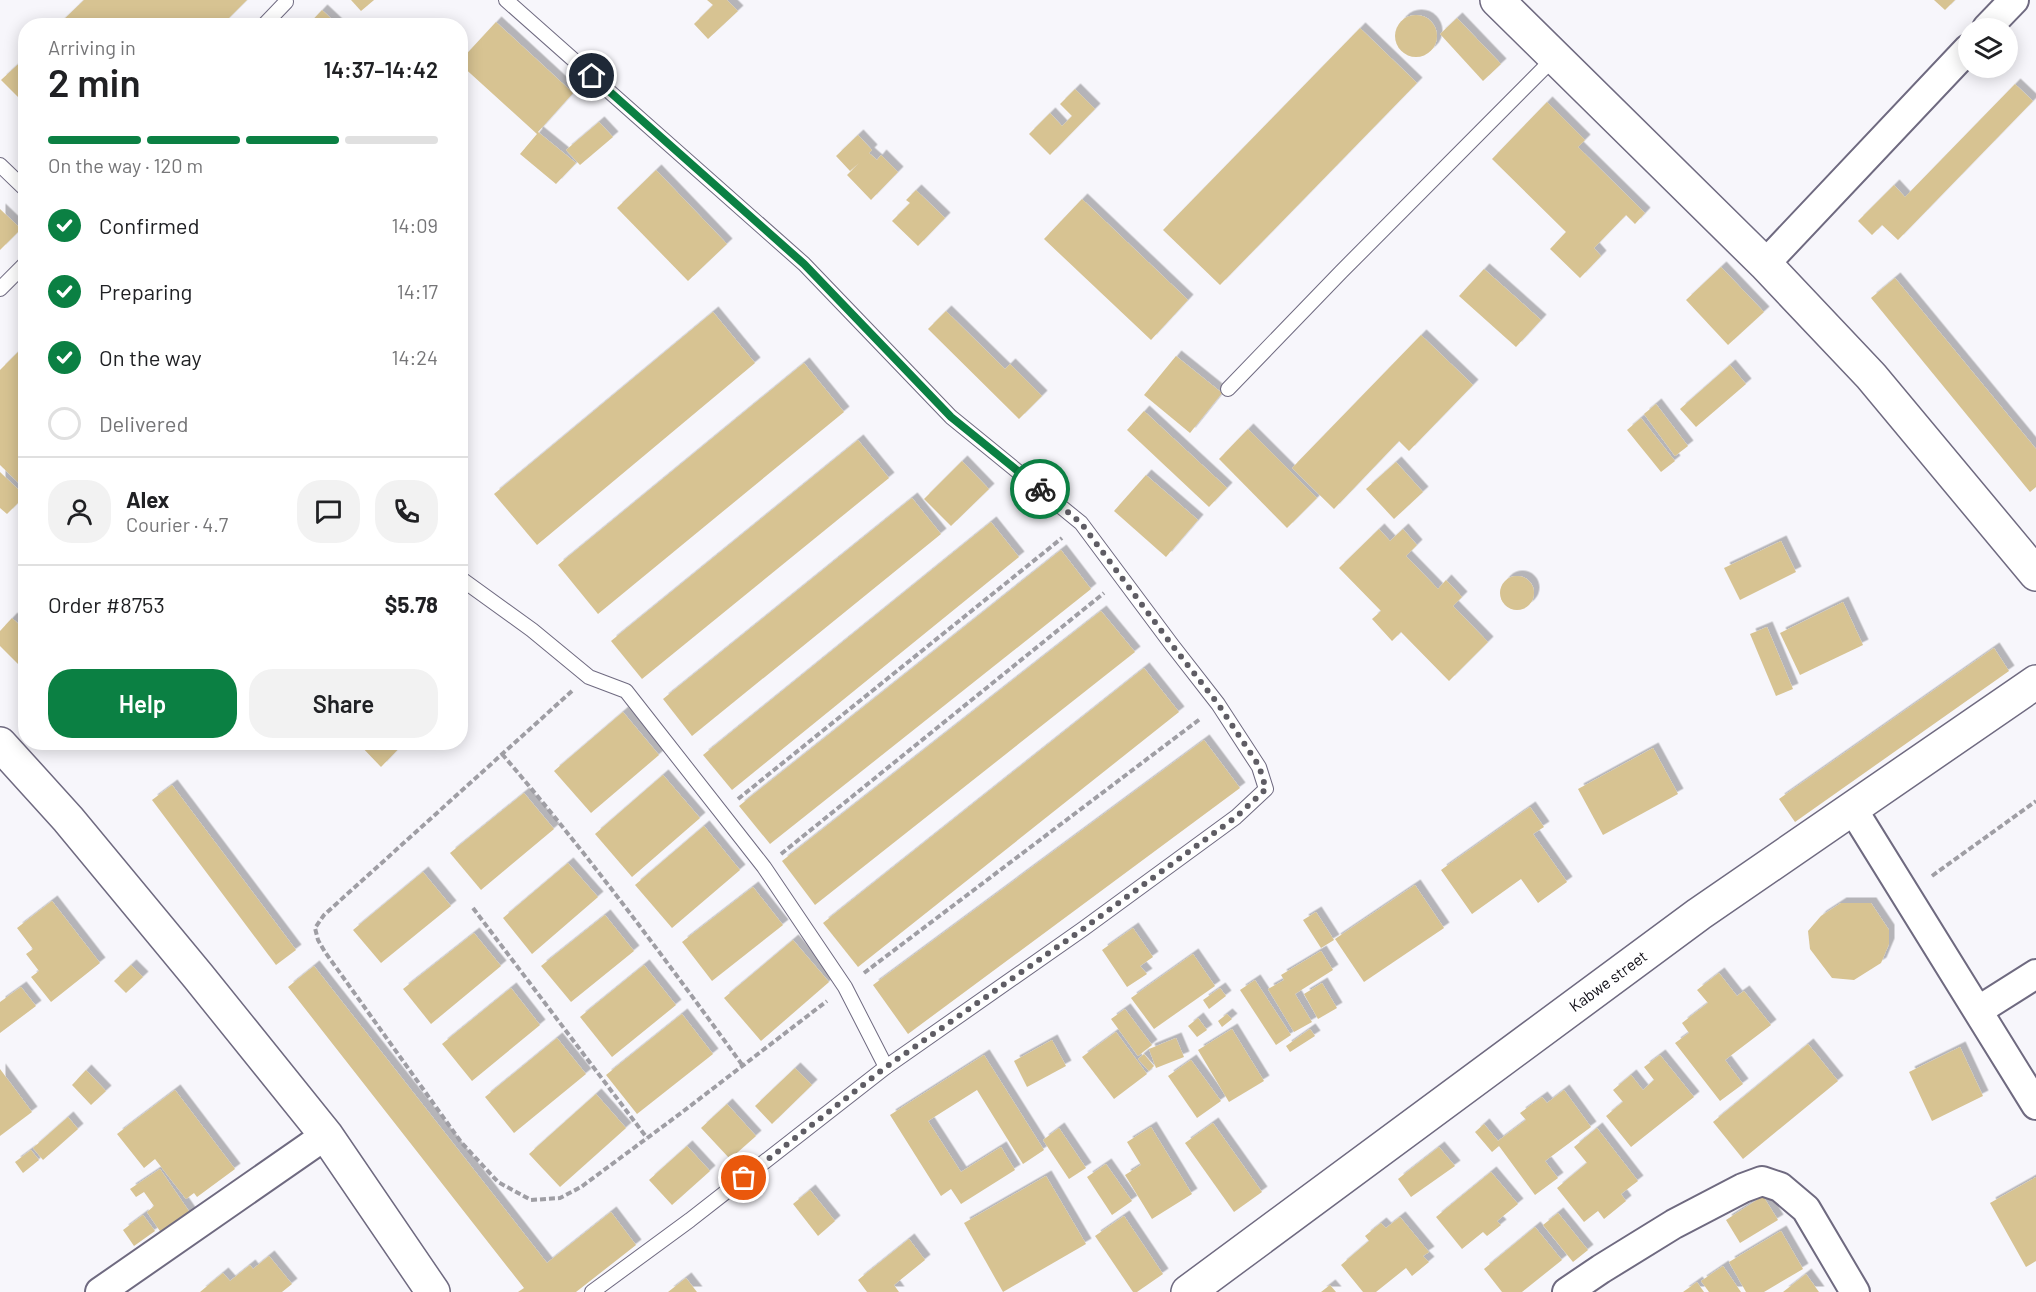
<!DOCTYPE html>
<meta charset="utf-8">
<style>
:root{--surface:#fff;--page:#f2f2f2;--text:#202124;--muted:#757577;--line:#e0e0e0;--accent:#0b8043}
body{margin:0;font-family:Barlow,sans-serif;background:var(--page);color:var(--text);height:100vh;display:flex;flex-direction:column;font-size:22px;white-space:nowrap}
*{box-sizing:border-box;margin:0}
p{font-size:20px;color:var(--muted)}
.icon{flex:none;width:33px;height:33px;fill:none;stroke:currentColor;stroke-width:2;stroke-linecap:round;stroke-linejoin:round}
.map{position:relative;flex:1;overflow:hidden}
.side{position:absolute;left:18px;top:18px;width:450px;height:732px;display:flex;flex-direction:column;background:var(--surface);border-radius:24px;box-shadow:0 3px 15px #0003}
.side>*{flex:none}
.fabs{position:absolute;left:1958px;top:18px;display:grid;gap:12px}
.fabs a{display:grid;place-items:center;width:60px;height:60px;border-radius:50%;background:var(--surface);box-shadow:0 3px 15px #0003;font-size:30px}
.pin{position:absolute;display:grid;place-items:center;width:51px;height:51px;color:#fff;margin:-26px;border:3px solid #fff;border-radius:50%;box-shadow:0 2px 6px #0007}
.courier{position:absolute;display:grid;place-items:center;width:60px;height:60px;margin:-30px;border:4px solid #0b8043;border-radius:50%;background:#fff;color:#222;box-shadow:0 2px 8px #0007}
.head em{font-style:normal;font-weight:600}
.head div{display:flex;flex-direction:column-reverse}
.head{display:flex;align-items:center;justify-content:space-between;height:102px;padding:0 30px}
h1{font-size:39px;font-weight:600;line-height:45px}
.bar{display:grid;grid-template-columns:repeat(4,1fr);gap:9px 6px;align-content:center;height:72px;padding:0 30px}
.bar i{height:8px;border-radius:4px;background:var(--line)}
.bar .current{background:var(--accent)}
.bar p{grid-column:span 4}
.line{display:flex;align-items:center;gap:15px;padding:0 30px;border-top:2px solid var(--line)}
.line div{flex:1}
.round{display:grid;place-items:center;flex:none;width:63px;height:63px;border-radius:24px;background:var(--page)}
ol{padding:0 30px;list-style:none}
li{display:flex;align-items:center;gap:18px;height:66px}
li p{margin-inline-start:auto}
li .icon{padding:6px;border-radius:50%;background:var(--accent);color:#fff;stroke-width:4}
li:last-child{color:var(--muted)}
li i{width:33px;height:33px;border:3px solid var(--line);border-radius:50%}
.primary-button{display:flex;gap:12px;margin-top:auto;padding:12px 30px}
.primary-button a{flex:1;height:69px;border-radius:24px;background:var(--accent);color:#fff;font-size:24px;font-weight:600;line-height:69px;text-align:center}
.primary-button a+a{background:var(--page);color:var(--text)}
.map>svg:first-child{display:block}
.building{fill:#d7c392;filter:url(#shadow)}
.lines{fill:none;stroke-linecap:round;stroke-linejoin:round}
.lane-casing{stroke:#6f6a80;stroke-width:16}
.street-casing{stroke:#6f6a80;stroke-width:32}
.secondary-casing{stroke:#6f6a80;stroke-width:36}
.path{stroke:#9f9ea4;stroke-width:4;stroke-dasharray:6 3;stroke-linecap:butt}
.lane{stroke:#fff;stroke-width:14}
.street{stroke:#fff;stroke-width:28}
.secondary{stroke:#fff;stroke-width:33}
.done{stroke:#5f5d64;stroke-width:6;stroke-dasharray:0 10.8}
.route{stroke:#0b8043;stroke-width:8}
.labels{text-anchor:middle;stroke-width:4.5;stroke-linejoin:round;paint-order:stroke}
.street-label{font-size:16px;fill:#0d0b13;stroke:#fff}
</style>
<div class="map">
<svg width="2036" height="1292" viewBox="0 0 2036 1292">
<defs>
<filter id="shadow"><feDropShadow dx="5.5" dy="-5.5" stdDeviation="0" flood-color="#0004"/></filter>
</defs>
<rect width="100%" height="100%" fill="#f7f6fb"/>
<!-- building -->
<g class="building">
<polygon points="84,0 247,0 221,26 57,26"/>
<polygon points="351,0 374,0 361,11"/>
<polygon points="707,0 727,0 738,11 708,39 694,24 713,5"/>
<polygon points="1934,0 1955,0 1945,10"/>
<polygon points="322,10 339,26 307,26"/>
<circle cx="1416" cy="36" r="21"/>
<polygon points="1457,18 1501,64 1483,81 1440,34"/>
<polygon points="496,22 573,93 538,132 576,163 556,184 520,154 537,134 460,64 460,61"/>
<polygon points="1360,28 1417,83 1220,285 1163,230"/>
<polygon points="26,57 26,105 1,80"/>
<polygon points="2015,84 2033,101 1898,240 1882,225 1872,235 1858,221 1894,185 1905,197"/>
<polygon points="1075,89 1095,109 1050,155 1029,134 1050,113 1062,126 1072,116 1060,104"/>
<polygon points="1547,102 1585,140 1578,147 1645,213 1635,224 1626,215 1594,248 1601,256 1580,278 1550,249 1566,232 1492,159"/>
<polygon points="599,122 613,137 580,165 566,150"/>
<polygon points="858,135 872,150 869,153 877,160 881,155 898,172 871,200 847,175 859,163 850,171 836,156"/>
<polygon points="656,170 727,244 688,281 617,208"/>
<polygon points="916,190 945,218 918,246 892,221 910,203 906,200"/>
<polygon points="1082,199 1188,300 1151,340 1044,239"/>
<polygon points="0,209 21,229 0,250"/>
<polygon points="1721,267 1764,312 1728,345 1686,300"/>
<polygon points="1484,269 1541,320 1516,347 1459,296"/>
<polygon points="1895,278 2036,449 2036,487 2030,492 1871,298"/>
<polygon points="946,311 1005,369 1010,364 1042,396 1019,419 928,329"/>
<polygon points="713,312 755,363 537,545 494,494"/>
<polygon points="1421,335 1473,385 1409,451 1399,441 1334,509 1292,468"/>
<polygon points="26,344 26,490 0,465 0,370"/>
<polygon points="1176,356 1222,393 1190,433 1144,395"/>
<polygon points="804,363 844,412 598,614 558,565"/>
<polygon points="1730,365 1746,384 1696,427 1680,409"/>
<polygon points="1656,404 1688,446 1675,456 1644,414"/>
<polygon points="1144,411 1227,488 1209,507 1127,430"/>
<polygon points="1641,418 1675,461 1661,472 1627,430"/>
<polygon points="1248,429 1317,498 1287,528 1219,459"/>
<polygon points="858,440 889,478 642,679 611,641"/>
<polygon points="962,461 989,489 951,526 924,499"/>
<polygon points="1396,462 1423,492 1394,519 1366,489"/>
<polygon points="0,472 25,496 7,514 0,508"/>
<polygon points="1146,475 1198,520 1166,557 1114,511"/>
<polygon points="912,498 941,534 692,736 663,699"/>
<polygon points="991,522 1019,557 732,790 703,755"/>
<polygon points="1379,529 1390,541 1403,529 1417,545 1406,556 1438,589 1446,580 1462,597 1453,606 1488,642 1449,681 1401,632 1392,641 1372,619 1381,611 1339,568"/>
<polygon points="1781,541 1796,572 1740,600 1724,568"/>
<polygon points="1061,550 1091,589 770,844 739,806"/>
<circle cx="1517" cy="593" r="17"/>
<polygon points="1843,602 1863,645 1800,675 1780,633"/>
<polygon points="1101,611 1135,652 815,905 782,861"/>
<polygon points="12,618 26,631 26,672 0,646 0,631"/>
<polygon points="1767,627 1793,689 1776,696 1750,634"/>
<polygon points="1994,648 2009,671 1795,822 1779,799"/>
<polygon points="1144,668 1179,712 858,967 823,923"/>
<polygon points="623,712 659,755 591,813 554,771"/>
<polygon points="1204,740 1240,788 908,1034 873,985"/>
<polygon points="357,742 405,742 381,767"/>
<polygon points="1653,748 1678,794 1603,835 1578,789"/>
<polygon points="663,775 700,818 632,877 595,834"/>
<polygon points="172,785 296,950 276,965 152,800"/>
<polygon points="524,793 554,829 481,890 450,853"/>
<polygon points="1530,807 1544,827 1533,834 1567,882 1538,903 1521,879 1472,914 1441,870"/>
<polygon points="704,826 740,870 672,928 635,885"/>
<polygon points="568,863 598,897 532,954 503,918"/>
<polygon points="423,872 451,906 381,963 353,930"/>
<polygon points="1415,885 1444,928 1364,982 1335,939"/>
<polygon points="753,887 783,925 712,981 682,942"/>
<polygon points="52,901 100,963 51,1002 31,977 39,971 26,954 33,949 17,928"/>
<polygon points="1841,903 1871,903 1889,930 1889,944 1881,963 1854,980 1832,978 1810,949 1808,931 1821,916"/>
<polygon points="1316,912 1334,940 1321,948 1303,920"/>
<polygon points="605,915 634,951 571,1002 541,966"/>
<polygon points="1133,928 1153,957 1140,966 1147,974 1127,987 1102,950"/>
<polygon points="474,933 501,966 431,1024 403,989"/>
<polygon points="793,940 829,982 761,1041 724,998"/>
<polygon points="1321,951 1333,970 1295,994 1312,1022 1294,1032 1268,989 1284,980 1281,975"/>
<polygon points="1193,954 1215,986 1154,1029 1131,998"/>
<polygon points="131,965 143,977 126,993 114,981"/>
<polygon points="644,965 676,1005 612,1057 580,1017"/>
<polygon points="314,966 547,1263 611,1212 636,1245 576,1292 518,1292 524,1288 288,987"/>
<polygon points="1719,973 1737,996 1744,991 1771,1025 1725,1060 1743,1084 1720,1101 1675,1043 1689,1033 1682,1023 1708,1003 1697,990"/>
<polygon points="1255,980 1291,1035 1276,1045 1240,990"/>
<polygon points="1322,983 1337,1008 1318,1019 1304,994"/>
<polygon points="21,987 36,1006 0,1033 0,1002"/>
<polygon points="511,988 540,1025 472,1081 442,1044"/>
<polygon points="1220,988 1226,996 1209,1009 1203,1000"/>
<polygon points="1125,1009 1152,1045 1138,1056 1111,1019"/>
<polygon points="682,1014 713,1054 637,1114 606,1075"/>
<polygon points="1227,1014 1232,1019 1222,1027 1218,1021"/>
<polygon points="1198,1018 1207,1030 1197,1037 1188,1026"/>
<polygon points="1232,1029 1264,1081 1229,1102 1198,1050"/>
<polygon points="1310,1029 1315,1036 1290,1052 1286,1046"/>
<polygon points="1116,1032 1147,1074 1114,1099 1082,1057"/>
<polygon points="557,1038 586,1074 514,1133 485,1097"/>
<polygon points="1176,1038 1184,1057 1156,1068 1149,1049"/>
<polygon points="1052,1040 1066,1066 1027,1087 1014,1061"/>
<polygon points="1808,1044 1838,1081 1743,1159 1713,1122"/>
<polygon points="1960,1047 1983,1096 1932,1121 1909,1072"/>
<polygon points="1144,1054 1154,1066 1149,1071 1138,1059"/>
<polygon points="984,1055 1044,1150 1023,1164 977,1090 928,1121 961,1172 1001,1147 1015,1170 961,1204 951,1189 941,1196 890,1115"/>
<polygon points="1660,1055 1694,1097 1631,1147 1606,1116 1623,1102 1613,1090 1631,1075 1643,1090 1654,1080 1644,1067"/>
<polygon points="1191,1060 1221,1101 1197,1118 1168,1076"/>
<polygon points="795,1068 812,1085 772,1124 755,1106"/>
<polygon points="0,1069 32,1112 0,1136"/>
<polygon points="86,1070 106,1091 91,1105 72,1085"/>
<polygon points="175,1090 235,1169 197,1197 194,1193 186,1199 155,1159 144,1168 117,1134"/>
<polygon points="1564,1090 1591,1127 1545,1161 1558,1178 1535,1195 1499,1146 1492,1152 1475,1132 1484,1124 1498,1141 1526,1120 1520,1113 1542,1097 1547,1103"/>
<polygon points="596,1094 626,1128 560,1187 529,1154"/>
<polygon points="727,1104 756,1136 730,1159 701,1128"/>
<polygon points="68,1117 78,1129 43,1160 33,1148"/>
<polygon points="1213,1123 1262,1192 1234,1212 1185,1143"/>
<polygon points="1151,1127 1192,1194 1152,1219 1125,1175 1141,1165 1127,1142"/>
<polygon points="1059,1128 1086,1168 1069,1179 1043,1140"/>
<polygon points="1597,1128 1638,1181 1621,1194 1626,1201 1604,1219 1598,1211 1584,1222 1557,1188 1587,1163 1574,1147"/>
<polygon points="687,1146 710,1171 672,1205 649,1180"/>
<polygon points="1439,1147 1455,1166 1411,1197 1398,1179"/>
<polygon points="31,1150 39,1160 23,1173 15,1162"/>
<polygon points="1106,1164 1132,1201 1112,1215 1087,1177"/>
<polygon points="160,1169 193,1217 164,1237 147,1212 154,1206 144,1192 136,1197 130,1189"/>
<polygon points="1491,1172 1518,1204 1497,1221 1501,1225 1487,1236 1483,1232 1462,1249 1436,1217"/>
<polygon points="1046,1176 1086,1244 1003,1292 964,1223"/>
<polygon points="2036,1177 2036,1261 2026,1267 1990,1203"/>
<polygon points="810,1190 835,1221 818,1236 793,1204"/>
<polygon points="1763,1196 1778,1220 1740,1243 1726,1220"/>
<polygon points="1558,1213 1588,1250 1573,1262 1543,1225"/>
<polygon points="143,1215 155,1231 134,1246 123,1230"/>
<polygon points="1124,1216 1163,1274 1137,1292 1133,1292 1095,1236"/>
<polygon points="1400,1217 1429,1252 1423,1256 1429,1262 1412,1276 1406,1268 1376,1292 1363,1292 1341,1265 1369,1241 1365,1236 1381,1223 1386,1228"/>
<polygon points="1535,1227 1562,1260 1522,1292 1502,1292 1484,1269"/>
<polygon points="1781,1231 1803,1269 1764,1292 1746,1292 1729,1262"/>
<polygon points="909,1239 925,1260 894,1285 899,1292 867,1292 858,1280"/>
<polygon points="269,1256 292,1284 282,1292 200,1292 223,1273 230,1281 250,1265 253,1269"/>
<polygon points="1723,1266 1741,1292 1709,1292 1701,1281"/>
<polygon points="1806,1274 1819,1292 1783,1292"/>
<polygon points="686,1278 697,1292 668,1292"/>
<polygon points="1697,1282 1704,1292 1683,1292"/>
<polygon points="1330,1285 1336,1292 1321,1292"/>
</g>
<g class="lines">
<defs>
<g id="lane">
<polyline points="506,0 804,264 951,417 1081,523 1172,645 1218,704 1259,767 1266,789 1236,817 1083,929 886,1067 690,1220 592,1292"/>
<polyline points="263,26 286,2"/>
<polyline points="0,165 26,190"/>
<polyline points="0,289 26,263"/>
<polyline points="1228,389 1341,272 1555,57"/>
<polyline points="460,578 532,630 589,677 626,691 764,867 845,987 886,1067"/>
</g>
<g id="street">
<polyline points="1987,28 2014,0"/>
<polyline points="1765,264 1968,49"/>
<polyline points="1852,808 2036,1105"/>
<polyline points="1979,1010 2036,974"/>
<polyline points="100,1292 326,1135"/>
<polyline points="1567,1292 1601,1269 1674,1224 1743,1188 1762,1181 1780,1187 1806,1209 1855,1292"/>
</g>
<g id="secondary">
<polyline points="1497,0 1765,264 1871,376 2036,574"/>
<polyline points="0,744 68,819 198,976 326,1135 433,1292"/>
<polyline points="1188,1292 1699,914 2036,682"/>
</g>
</defs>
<!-- lane casing -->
<use href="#lane" class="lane-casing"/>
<!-- street casing -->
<use href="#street" class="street-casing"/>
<!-- secondary casing -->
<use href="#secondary" class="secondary-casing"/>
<!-- path -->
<g class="path">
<polyline points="572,691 324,915 315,928 318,940 325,952 461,1142 498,1182 531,1200 560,1198 581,1187 681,1113 827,1001"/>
<path d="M502,754C588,854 665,959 743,1066"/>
<polyline points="738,799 1062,538"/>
<polyline points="781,854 1104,593"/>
<polyline points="1932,876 2036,801"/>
<polyline points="473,908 647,1138"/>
<polyline points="864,973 1200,719"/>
</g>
<!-- lane -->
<use href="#lane" class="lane"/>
<!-- street -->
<use href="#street" class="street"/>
<!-- secondary -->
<use href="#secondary" class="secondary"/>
</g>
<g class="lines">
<!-- done -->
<polyline class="done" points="744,1178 886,1067 1083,929 1236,817 1266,789 1259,766 1218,704 1172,645 1081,523 1040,489"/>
<!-- route -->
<polyline class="route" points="592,76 804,264 951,417 1040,489"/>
</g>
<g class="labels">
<!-- street labels -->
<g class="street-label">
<text transform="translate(1608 981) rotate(-36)" y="6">Kabwe street</text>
</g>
</g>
</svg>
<div class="fabs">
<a><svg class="icon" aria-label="layers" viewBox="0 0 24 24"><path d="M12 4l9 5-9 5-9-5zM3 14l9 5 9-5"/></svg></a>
</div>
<div class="pin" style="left:744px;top:1178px;background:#ea580c"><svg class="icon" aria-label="bag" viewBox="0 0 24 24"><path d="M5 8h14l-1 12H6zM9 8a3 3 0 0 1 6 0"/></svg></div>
<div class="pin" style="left:592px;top:76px;background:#1f2937"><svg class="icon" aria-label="home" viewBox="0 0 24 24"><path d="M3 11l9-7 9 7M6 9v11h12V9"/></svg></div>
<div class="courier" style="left:1040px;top:489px"><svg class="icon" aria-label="bike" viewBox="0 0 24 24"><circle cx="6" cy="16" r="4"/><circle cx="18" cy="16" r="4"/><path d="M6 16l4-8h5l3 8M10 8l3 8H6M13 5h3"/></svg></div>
<section class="side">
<div class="head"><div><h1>2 min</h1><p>Arriving in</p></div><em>14:37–14:42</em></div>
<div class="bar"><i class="current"></i><i class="current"></i><i class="current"></i><i></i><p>On the way · 120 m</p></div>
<ol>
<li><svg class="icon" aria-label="check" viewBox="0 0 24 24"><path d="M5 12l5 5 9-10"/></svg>Confirmed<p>14:09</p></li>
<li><svg class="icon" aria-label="check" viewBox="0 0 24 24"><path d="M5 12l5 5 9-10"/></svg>Preparing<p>14:17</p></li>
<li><svg class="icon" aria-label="check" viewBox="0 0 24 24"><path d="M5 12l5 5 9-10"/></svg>On the way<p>14:24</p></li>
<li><i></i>Delivered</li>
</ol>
<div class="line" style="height:108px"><a class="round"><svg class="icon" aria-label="person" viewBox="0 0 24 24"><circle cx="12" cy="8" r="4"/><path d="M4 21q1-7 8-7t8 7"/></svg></a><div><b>Alex</b><p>Courier · 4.7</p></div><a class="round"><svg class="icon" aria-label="chat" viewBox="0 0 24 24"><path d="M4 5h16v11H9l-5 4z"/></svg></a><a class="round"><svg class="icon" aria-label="phone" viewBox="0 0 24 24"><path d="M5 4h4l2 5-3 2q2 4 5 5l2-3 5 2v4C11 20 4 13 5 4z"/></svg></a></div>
<div class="line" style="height:78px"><div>Order #8753</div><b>$5.78</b></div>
<div class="primary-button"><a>Help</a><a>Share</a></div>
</section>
</div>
